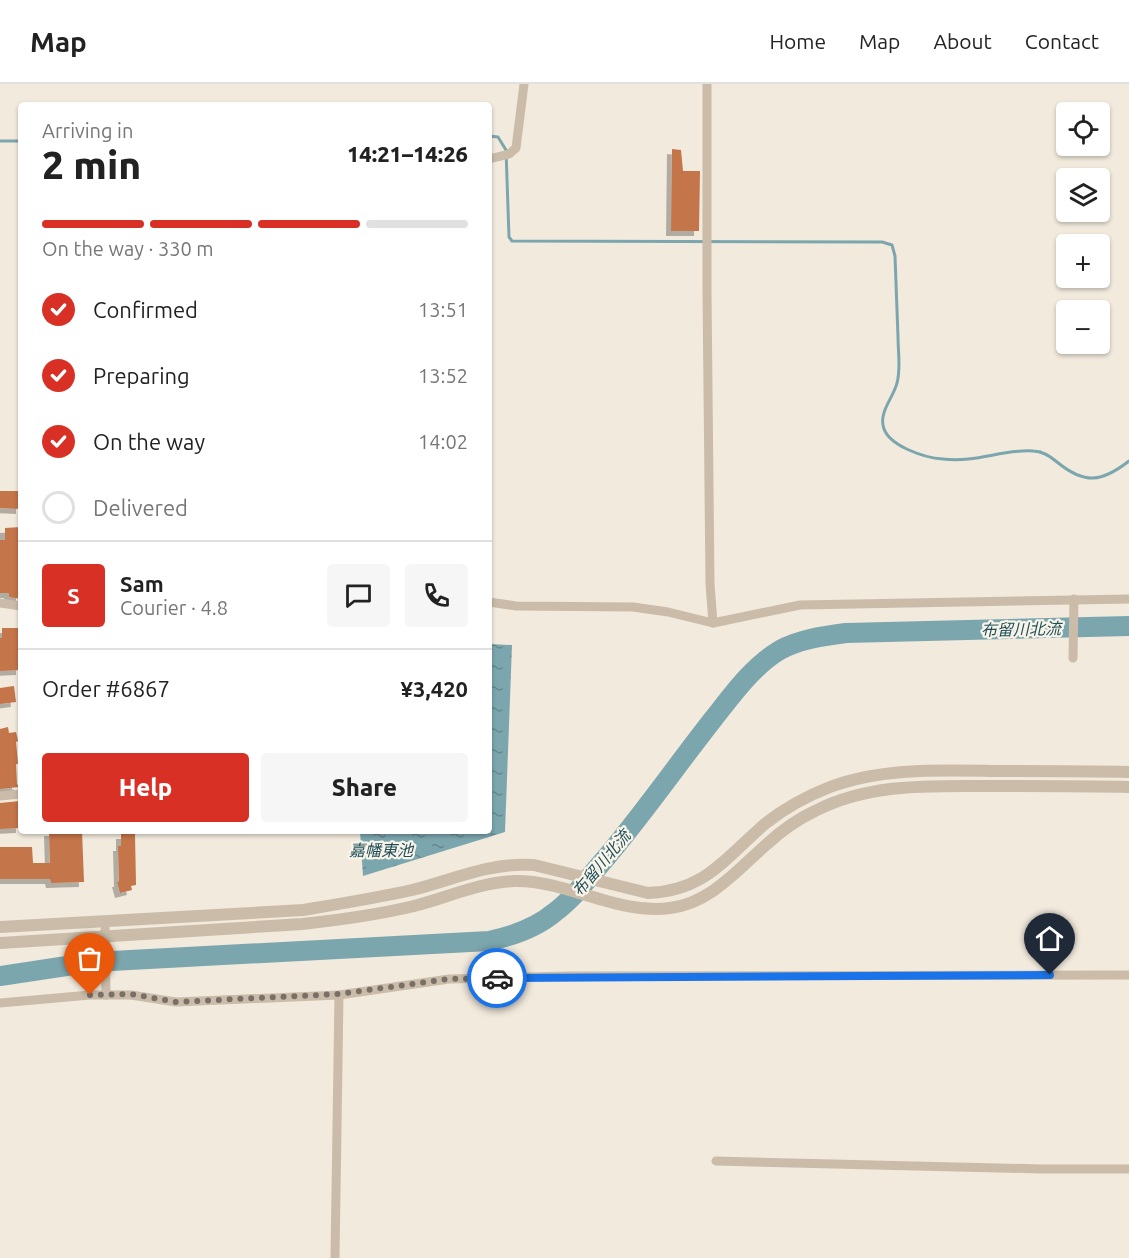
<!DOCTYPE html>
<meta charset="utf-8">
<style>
:root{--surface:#fff;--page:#f6f6f6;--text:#222;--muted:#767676;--line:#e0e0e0;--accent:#d93025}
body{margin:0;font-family:Ubuntu,"Noto Sans JP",sans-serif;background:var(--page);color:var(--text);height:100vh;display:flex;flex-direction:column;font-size:22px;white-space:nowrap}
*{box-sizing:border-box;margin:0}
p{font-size:20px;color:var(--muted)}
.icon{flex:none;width:33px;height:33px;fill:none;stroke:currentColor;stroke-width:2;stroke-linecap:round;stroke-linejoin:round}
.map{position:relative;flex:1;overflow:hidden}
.sheet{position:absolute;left:18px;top:18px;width:474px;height:732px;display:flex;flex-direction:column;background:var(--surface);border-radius:6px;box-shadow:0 2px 4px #0004}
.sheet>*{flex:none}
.fabs{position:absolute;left:1056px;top:18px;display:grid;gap:12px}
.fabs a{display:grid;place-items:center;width:54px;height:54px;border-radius:6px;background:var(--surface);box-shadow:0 2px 4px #0004;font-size:30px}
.pin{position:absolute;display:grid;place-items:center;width:51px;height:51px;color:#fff;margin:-62px -26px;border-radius:50% 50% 50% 0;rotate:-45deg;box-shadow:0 0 6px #0007}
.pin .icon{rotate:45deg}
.courier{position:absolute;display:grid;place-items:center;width:60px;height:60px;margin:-30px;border:4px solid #1a73e8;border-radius:50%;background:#fff;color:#222;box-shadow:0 2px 8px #0007}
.summary em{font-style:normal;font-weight:800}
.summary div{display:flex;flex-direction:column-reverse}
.summary{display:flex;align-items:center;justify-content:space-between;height:102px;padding:0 24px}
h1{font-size:39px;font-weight:800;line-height:45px}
.bar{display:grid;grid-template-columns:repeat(4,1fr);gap:9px 6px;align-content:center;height:72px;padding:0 24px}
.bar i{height:8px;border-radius:4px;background:var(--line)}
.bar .current{background:var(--accent)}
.bar p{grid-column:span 4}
.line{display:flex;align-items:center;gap:15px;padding:0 24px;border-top:2px solid var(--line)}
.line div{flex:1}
.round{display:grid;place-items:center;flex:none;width:63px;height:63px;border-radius:6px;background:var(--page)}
ol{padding:0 24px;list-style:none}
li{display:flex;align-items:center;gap:18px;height:66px}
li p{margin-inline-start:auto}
li .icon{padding:6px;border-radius:50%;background:var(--accent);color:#fff;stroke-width:4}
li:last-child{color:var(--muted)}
li i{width:33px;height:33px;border:3px solid var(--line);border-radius:50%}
.button{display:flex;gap:12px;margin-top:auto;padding:12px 24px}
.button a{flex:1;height:69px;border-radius:6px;background:var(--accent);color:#fff;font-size:24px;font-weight:800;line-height:69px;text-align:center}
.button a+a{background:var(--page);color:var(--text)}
header{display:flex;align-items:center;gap:36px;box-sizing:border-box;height:84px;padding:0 30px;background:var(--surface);border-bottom:2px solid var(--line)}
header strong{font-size:28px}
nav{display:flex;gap:33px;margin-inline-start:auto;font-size:21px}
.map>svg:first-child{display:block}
.water{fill:url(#water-ripples)}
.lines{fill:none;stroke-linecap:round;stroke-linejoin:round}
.stream{stroke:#7ca6ae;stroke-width:3}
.river{stroke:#7ca6ae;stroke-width:20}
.building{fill:#c47448;filter:url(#shadow)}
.minor{stroke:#cabca9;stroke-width:9}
.tertiary{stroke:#cabca9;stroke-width:12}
.done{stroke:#787067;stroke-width:6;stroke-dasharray:0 10.8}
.route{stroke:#1a73e8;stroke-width:8}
.labels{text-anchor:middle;stroke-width:4.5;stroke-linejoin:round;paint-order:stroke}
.water-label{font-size:16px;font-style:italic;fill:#1f4d58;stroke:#f9f4e9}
</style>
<header>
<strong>Map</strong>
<nav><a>Home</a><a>Map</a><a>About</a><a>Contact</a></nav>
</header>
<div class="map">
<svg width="1129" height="1174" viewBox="0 0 1129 1174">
<defs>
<pattern id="water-ripples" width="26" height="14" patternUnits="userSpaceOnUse" patternTransform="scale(1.5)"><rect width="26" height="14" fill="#7ca6ae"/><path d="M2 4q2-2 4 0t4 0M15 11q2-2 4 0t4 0" fill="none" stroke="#66888e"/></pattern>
<filter id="shadow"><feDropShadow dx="-5" dy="5" stdDeviation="0" flood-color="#0004"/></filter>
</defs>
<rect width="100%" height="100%" fill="#f2eadd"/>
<!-- water -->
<polygon class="water" points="489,560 512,561 505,748 363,792 360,747 489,747"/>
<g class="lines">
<!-- stream -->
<g class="stream">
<path d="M489,52L498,53L506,66L509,153L512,157L882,158L892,161L895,172C896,199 897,226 898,253C898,268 901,284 897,299C894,312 880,327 883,341C886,362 926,374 943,375C976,379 1003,365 1033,367C1043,367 1050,372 1057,378C1085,401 1102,398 1129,377"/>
<polyline points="0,57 21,57"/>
</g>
<!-- river -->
<path class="river" d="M0,892L93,878L489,857C513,852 536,844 555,828C575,813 589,793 605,775C643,730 677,681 714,634C733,610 753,582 780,566C800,555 824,552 846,549L1129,542"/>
</g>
<!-- building -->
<g class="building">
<polygon points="672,65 681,66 683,87 700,87 699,147 671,147"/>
<polygon points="0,407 21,407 21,425 0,424"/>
<polygon points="21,443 21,515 9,513 9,509 0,509 0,456 5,456 5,444"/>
<polygon points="2,544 21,544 21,586 0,587 0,554 2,554"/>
<polygon points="14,602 16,618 0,620 0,604"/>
<polygon points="8,643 9,649 16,648 18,657 16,658 18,680 16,680 17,701 19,700 19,703 0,705 0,645"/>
<polygon points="20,717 21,744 0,745 0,719"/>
<polygon points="49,747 82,747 84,798 51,799 50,795 0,795 0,763 32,763 33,779 50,779"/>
<polygon points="121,750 135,750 136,801 131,802 132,806 120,809 117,798 119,798 118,762 121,762"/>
</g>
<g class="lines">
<!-- minor -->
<g class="minor">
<polyline points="707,0 707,208 710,500 713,539"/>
<polyline points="489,75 509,70 516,64 524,0"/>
<polyline points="489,518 516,522 633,523 668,528 713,539 800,521 1129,515"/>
<polyline points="0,519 21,522"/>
<polyline points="1073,574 1074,515"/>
<polyline points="0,712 21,710"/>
<polyline points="105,838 106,911"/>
<polyline points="0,919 90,911 131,911 176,918 339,911 449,895 570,892 1129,891"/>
<polyline points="716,1077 1042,1085 1129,1085"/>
<polyline points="335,1174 339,911"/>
</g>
<!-- tertiary -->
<g class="tertiary">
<path d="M0,843L303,826C339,820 376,814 412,806C452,796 491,778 534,781L648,809C706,807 726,773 766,739C785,724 807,712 830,703C881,684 938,686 992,687C1038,687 1083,687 1129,688"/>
<path d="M0,859L302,840C339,836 377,831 414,822C446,814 480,798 515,797C567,796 617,831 670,824C711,819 738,785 767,760C781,747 798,735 815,727C870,699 929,702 988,702C1035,702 1082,702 1129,703"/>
</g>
</g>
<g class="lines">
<!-- done -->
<polyline class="done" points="90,911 131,910 176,918 339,910 449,895 497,894"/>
<!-- route -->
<polyline class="route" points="497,894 1050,891"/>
</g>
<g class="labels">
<!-- water labels -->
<g class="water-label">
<text transform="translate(1021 545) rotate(-1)" y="6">布留川北流</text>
<text x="381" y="772">嘉幡東池</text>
<text transform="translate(601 779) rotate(-50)" y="6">布留川北流</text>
</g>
</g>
</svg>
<div class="fabs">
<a><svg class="icon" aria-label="locate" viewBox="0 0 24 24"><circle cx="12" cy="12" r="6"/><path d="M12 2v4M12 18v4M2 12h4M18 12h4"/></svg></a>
<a><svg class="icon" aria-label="layers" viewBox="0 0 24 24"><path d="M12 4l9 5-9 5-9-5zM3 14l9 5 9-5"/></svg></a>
<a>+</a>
<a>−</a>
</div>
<div class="pin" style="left:90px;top:911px;background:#ea580c"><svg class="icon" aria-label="bag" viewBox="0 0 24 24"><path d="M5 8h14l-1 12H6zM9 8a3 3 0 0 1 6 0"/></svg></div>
<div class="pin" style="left:1050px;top:891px;background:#1f2937"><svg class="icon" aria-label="home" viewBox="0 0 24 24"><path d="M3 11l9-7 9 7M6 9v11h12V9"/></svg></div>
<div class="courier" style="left:497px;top:894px"><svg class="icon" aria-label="car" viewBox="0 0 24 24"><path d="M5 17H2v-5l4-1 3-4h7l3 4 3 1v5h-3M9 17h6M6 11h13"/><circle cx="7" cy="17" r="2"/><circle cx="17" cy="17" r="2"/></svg></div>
<section class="sheet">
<div class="summary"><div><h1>2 min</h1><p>Arriving in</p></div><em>14:21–14:26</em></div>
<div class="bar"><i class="current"></i><i class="current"></i><i class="current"></i><i></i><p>On the way · 330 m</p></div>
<ol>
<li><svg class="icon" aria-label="check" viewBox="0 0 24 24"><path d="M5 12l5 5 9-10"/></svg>Confirmed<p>13:51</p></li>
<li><svg class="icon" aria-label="check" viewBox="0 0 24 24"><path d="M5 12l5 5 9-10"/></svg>Preparing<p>13:52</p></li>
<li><svg class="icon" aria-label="check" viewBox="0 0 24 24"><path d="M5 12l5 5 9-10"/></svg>On the way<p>14:02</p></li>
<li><i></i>Delivered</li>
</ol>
<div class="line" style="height:108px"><b class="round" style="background:var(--accent);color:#fff">S</b><div><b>Sam</b><p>Courier · 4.8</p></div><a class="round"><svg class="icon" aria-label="chat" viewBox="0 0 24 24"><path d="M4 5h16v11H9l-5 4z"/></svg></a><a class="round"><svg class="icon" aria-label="phone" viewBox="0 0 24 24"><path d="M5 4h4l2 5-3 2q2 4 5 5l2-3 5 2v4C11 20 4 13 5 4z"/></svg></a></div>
<div class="line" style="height:78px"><div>Order #6867</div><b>¥3,420</b></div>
<div class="button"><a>Help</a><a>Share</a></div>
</section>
</div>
